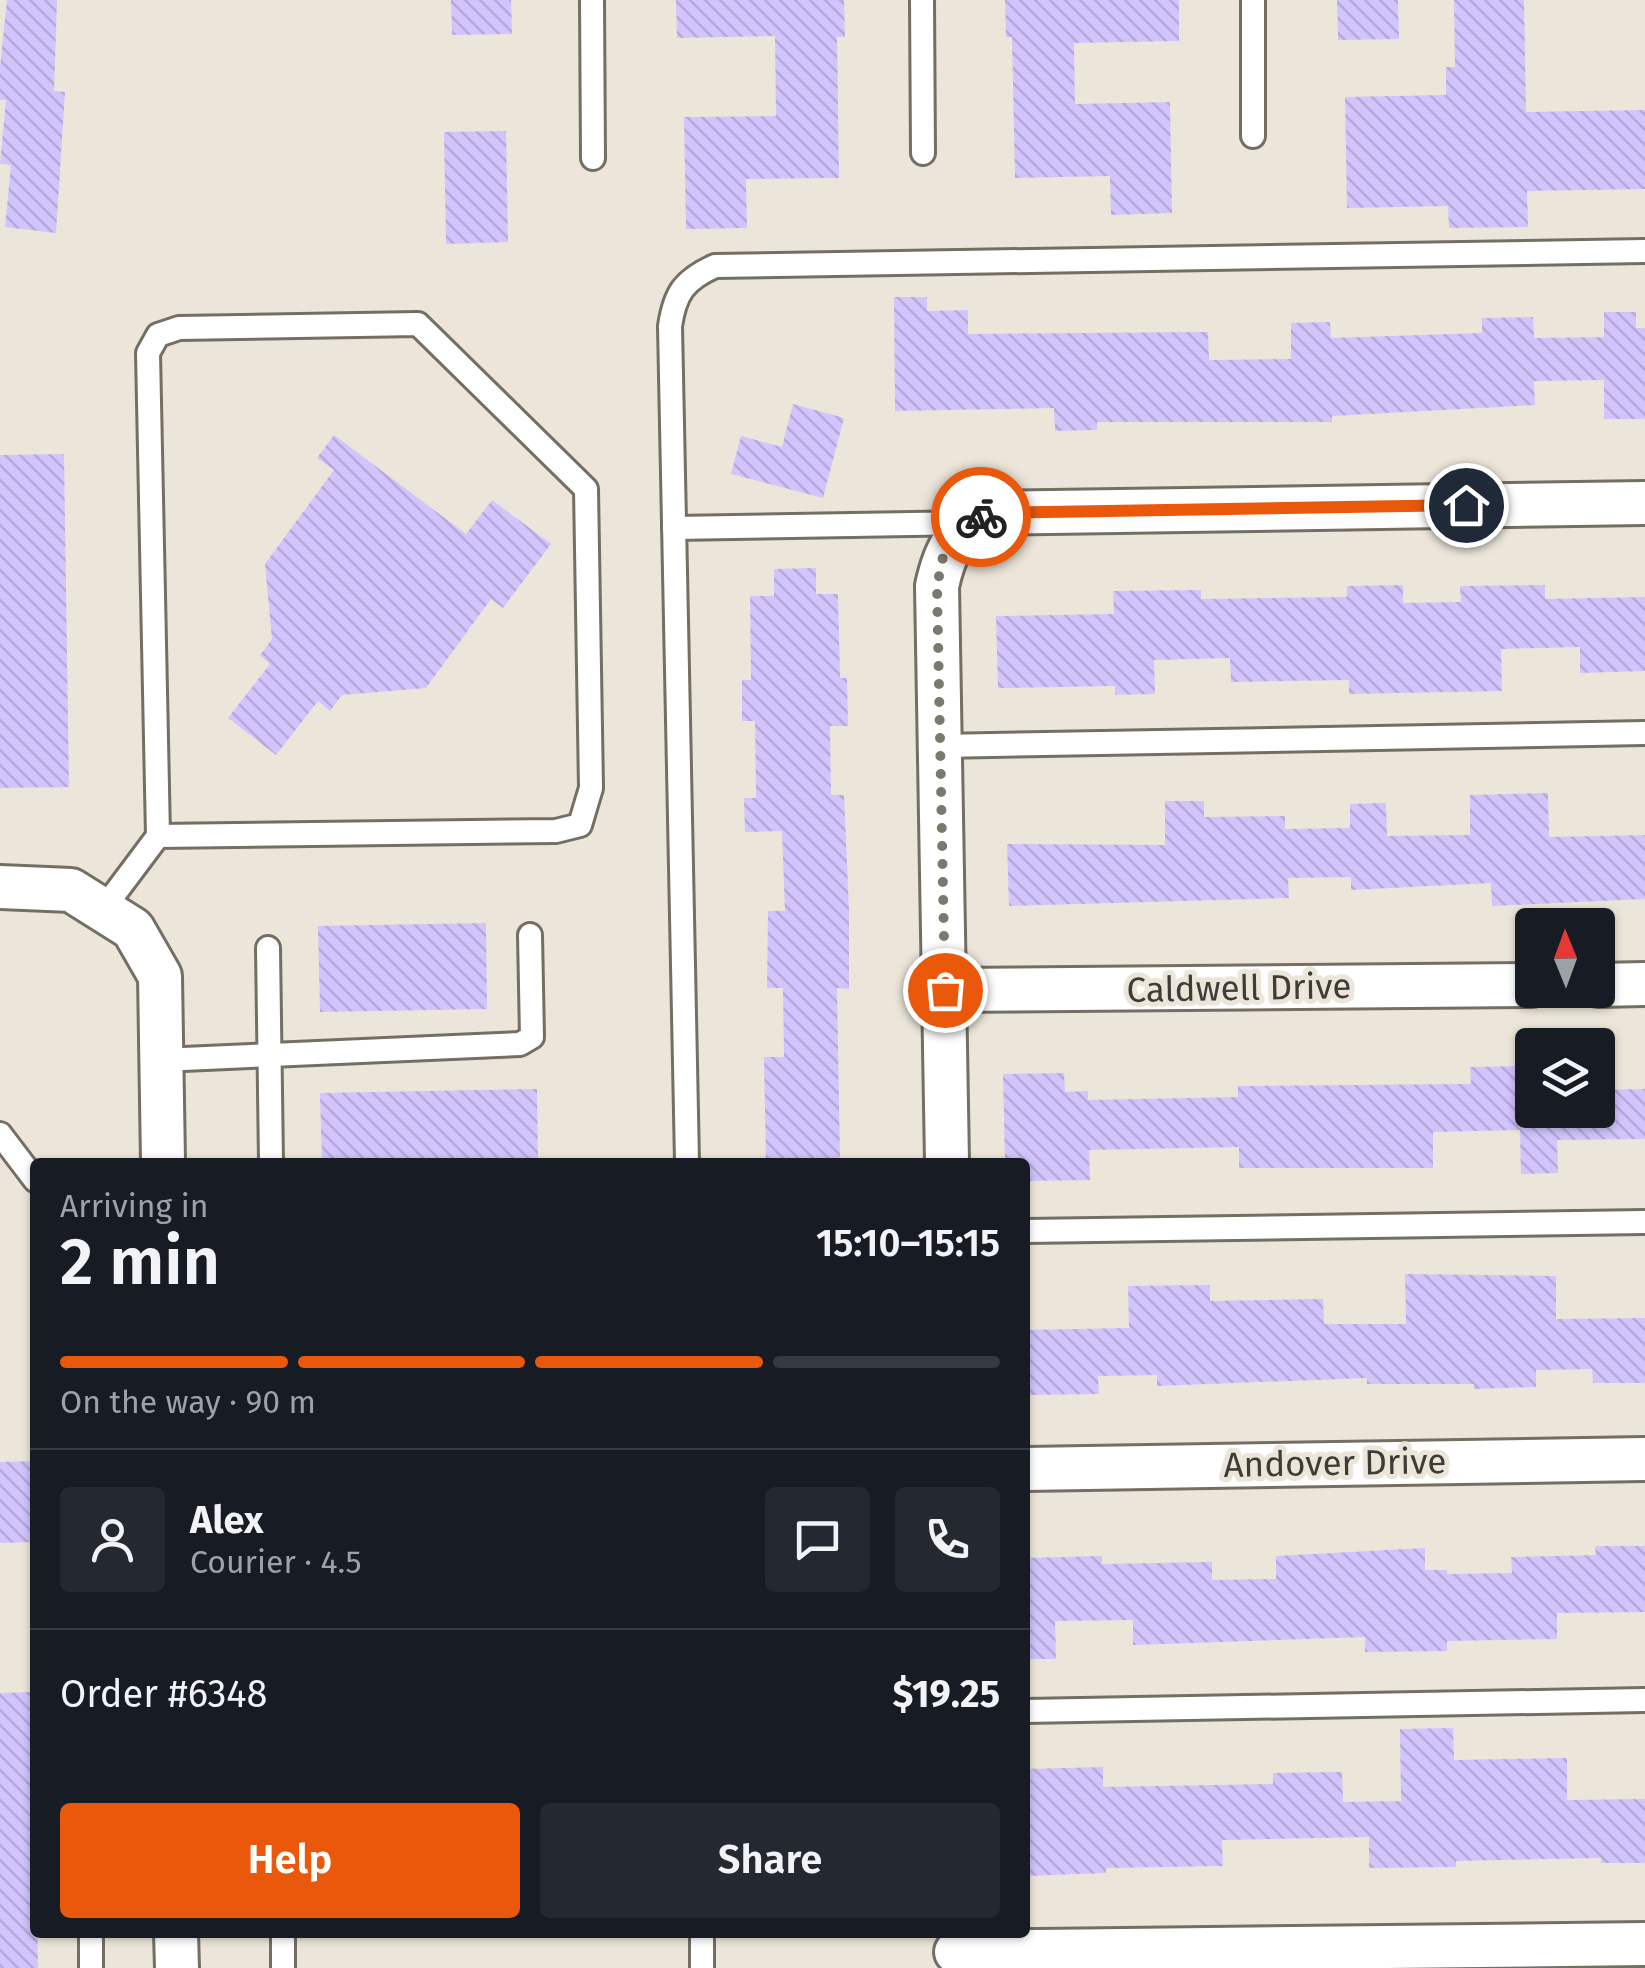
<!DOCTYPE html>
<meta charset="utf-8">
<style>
:root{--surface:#171b24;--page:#242831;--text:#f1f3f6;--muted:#9ea1a6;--line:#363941;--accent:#ea580c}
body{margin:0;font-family:"Fira Sans",sans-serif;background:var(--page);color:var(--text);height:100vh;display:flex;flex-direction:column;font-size:38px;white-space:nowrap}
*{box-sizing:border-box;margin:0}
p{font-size:32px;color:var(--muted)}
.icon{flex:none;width:55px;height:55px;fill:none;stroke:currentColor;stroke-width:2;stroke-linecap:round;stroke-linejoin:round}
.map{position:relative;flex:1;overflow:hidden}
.side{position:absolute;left:30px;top:1158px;width:1000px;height:780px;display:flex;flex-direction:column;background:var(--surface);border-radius:10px;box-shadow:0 2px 8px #0004}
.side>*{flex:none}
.needle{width:65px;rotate:359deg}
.fabs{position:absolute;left:1515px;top:908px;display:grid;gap:20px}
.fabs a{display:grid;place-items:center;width:100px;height:100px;border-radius:10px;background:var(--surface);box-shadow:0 2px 8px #0004;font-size:50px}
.pin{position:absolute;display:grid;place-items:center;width:85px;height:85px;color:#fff;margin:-42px;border:5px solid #fff;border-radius:50%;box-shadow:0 2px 10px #0007}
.courier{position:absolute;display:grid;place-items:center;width:100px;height:100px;margin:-50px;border:8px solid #ea580c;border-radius:50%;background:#fff;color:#222;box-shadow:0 2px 12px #0007}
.overview em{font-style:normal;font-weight:600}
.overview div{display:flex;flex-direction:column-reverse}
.overview{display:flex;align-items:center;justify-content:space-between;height:170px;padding:0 30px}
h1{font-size:65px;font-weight:600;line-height:75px}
.bar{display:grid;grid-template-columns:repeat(4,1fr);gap:15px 10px;align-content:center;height:120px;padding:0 30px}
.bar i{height:12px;border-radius:8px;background:var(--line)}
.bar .active{background:var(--accent)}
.bar p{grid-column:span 4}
.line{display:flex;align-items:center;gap:25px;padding:0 30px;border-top:2px solid var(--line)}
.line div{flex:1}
.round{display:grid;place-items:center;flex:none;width:105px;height:105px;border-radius:10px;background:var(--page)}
.action{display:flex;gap:20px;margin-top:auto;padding:20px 30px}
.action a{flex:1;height:115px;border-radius:10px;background:var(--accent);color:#fff;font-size:40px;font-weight:600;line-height:115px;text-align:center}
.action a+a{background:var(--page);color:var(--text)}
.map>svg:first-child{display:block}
.building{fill:url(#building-back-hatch)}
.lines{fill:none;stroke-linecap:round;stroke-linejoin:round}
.service-casing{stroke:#746e63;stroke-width:28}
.minor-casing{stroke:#746e63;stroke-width:48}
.service{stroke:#fff;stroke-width:22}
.minor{stroke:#fff;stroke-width:42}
.done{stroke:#7b7870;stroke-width:10;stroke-dasharray:0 18}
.route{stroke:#ea580c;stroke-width:12}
.labels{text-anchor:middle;stroke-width:10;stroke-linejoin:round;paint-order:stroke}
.street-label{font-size:35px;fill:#3e3c37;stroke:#ece6da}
</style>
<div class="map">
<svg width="1645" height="1968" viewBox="0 0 1645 1968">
<defs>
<pattern id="building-back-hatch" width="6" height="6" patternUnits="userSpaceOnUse" patternTransform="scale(2.5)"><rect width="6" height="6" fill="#d2c4fc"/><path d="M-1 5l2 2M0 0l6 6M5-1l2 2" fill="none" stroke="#b5a9d9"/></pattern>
</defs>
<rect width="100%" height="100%" fill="#ece6da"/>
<!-- building -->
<g class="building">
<polygon points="7,0 57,0 54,91 65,92 56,233 5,227 11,165 0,164 6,100 0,100 0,67"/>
<polygon points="451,0 511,0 512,34 452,35"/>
<polygon points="676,0 844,0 845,37 837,37 839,178 746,179 747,228 686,229 684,117 776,116 775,36 677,38"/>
<polygon points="1005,0 1179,0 1179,41 1074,43 1075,104 1170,102 1172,213 1111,215 1110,176 1015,178 1012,37 1006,37"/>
<polygon points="1337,0 1398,0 1399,39 1338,40"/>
<polygon points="1454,0 1524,0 1526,112 1645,110 1645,189 1527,191 1528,227 1449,228 1448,206 1347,208 1345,97 1446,95 1446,67 1455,67"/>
<polygon points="506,131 508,242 446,244 444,132"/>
<polygon points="894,297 927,297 927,311 968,310 968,334 1208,332 1209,360 1291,359 1291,323 1330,322 1331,338 1482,333 1482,318 1533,317 1534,338 1604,337 1604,312 1636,312 1636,328 1645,328 1645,419 1604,419 1604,380 1534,381 1535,405 1332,416 1332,422 1097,422 1097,430 1055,431 1054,408 895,411"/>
<polygon points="793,404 844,418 823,498 731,474 741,436 782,447"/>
<polygon points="334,435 466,534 492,500 551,544 503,608 491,599 426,688 342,695 330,711 318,701 276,755 228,718 270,664 260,655 272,639 265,564 334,470 317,458"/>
<polygon points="64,454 69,787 0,788 0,455"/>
<polygon points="816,568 816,594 838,594 840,678 847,678 848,726 830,726 831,795 844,795 849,911 849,989 837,988 840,1162 766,1162 764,1057 784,1057 783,988 767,988 768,911 785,911 782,831 745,832 744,798 756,798 755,721 742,721 742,680 751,680 750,596 774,596 774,569"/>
<polygon points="1403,585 1403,603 1461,602 1460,586 1545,585 1545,599 1645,597 1645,671 1580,673 1580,647 1501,649 1502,691 1349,694 1349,680 1231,682 1230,658 1154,660 1155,694 1115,695 1115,686 998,688 996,616 1114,614 1113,591 1201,590 1201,599 1347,597 1347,586"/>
<polygon points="1548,793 1549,837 1645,835 1645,899 1492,906 1491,883 1351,890 1351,877 1288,878 1289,898 1009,906 1007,844 1165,845 1165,801 1204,801 1204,817 1285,816 1285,829 1350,828 1350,804 1386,803 1387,836 1470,835 1470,795"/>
<polygon points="486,923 487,1009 320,1012 318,926"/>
<polygon points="1532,1066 1532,1110 1598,1110 1598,1090 1645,1089 1645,1139 1557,1140 1558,1173 1521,1174 1520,1130 1433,1132 1433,1168 1239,1168 1239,1147 1089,1150 1090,1180 1025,1181 1025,1162 1005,1162 1003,1074 1064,1073 1065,1092 1088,1091 1088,1100 1238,1097 1238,1086 1471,1084 1470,1067"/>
<polygon points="537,1089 538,1162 322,1162 320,1093"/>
<polygon points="1405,1274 1556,1276 1556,1319 1645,1318 1645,1383 1593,1383 1592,1369 1536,1370 1536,1387 1474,1389 1474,1384 1367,1384 1367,1378 1157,1386 1157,1375 1098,1376 1099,1394 1025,1395 1025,1330 1129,1328 1128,1286 1210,1285 1210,1301 1323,1299 1324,1324 1406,1324"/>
<polygon points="35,1461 35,1542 0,1543 0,1462"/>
<polygon points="1595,1546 1645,1546 1645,1612 1557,1613 1557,1639 1447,1641 1447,1651 1365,1652 1365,1637 1133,1645 1133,1620 1055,1621 1056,1659 1025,1659 1025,1558 1102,1556 1102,1564 1212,1562 1212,1580 1276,1579 1276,1556 1425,1548 1425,1570 1447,1570 1447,1574 1512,1573 1511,1557 1596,1555"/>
<polygon points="33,1692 38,1968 0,1968 0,1693"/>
<polygon points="1453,1728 1454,1760 1567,1758 1567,1800 1645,1799 1645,1863 1601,1863 1601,1858 1456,1861 1456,1867 1369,1868 1369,1837 1222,1840 1223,1866 1106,1868 1106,1873 1025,1876 1025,1769 1103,1767 1103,1787 1273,1784 1273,1773 1342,1772 1343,1802 1401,1801 1400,1729"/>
</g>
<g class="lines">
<defs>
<g id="service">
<polyline points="592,0 593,158"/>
<polyline points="922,0 923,153"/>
<polyline points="1253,136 1253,0"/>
<polyline points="674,528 971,523"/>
<polyline points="940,746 1645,733"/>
<polyline points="104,908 158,836 148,353 158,335 179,328 418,324 586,489 591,788 580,825 556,831 158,836"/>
<polyline points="268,948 271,1162"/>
<polyline points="161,1060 520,1044 532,1037 530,935"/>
<polyline points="0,1134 35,1180"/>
<path d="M687,1162L670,326C675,293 684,280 715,266L1645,251"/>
<polyline points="1025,1231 1645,1222"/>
<polyline points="1025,1711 1645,1700"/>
<polyline points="91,1932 91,1968"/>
<polyline points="283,1932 283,1968"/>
<polyline points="702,1932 702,1968"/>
</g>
<g id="minor">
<polyline points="0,887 71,890 133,929 160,976 163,1162"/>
<polyline points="1598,985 1645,984"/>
<polyline points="945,990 1532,985"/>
<path d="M947,1162L937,586C945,549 955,533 987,513L1645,503"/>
<polyline points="1025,1469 1645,1459"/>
<polyline points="176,1932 177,1968"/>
<polyline points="956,1952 1645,1944"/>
</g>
</defs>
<!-- service casing -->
<use href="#service" class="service-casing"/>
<!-- minor casing -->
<use href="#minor" class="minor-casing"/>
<!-- service -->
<use href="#service" class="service"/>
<!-- minor -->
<use href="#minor" class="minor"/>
</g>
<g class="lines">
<!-- done -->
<polyline class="done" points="945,990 937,586 944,552 981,517"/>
<!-- route -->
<polyline class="route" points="981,517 988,513 1466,505"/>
</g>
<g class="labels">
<!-- street labels -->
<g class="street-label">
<text transform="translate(1239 988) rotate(-1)" y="12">Caldwell Drive</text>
<text transform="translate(1335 1463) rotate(-1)" y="12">Andover Drive</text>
</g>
</g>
</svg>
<div class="fabs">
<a><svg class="needle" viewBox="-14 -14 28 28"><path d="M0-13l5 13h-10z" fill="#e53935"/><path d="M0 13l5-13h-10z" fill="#9ea1a6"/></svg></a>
<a><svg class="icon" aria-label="layers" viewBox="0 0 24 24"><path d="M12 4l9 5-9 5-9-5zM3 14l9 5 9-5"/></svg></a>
</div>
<div class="pin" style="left:945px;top:990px;background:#ea580c"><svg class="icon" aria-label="bag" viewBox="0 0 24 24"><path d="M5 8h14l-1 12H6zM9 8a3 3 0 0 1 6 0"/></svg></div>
<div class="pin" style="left:1466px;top:505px;background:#1f2937"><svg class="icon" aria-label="home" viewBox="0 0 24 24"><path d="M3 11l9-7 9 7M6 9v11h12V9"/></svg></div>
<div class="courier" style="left:981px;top:517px"><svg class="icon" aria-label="bike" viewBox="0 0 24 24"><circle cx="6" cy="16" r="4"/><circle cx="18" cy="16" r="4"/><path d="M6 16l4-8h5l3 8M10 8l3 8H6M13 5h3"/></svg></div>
<section class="side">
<div class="overview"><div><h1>2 min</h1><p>Arriving in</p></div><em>15:10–15:15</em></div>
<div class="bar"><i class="active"></i><i class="active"></i><i class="active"></i><i></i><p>On the way · 90 m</p></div>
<div class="line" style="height:180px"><a class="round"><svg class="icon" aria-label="person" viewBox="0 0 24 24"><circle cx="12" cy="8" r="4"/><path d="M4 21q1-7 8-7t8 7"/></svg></a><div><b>Alex</b><p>Courier · 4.5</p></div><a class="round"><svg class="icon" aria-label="chat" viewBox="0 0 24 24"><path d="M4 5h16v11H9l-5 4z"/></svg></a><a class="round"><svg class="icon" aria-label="phone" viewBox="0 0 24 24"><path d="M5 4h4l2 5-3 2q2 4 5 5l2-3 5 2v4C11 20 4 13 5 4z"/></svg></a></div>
<div class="line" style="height:130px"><div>Order #6348</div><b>$19.25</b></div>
<div class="action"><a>Help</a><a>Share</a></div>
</section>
</div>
